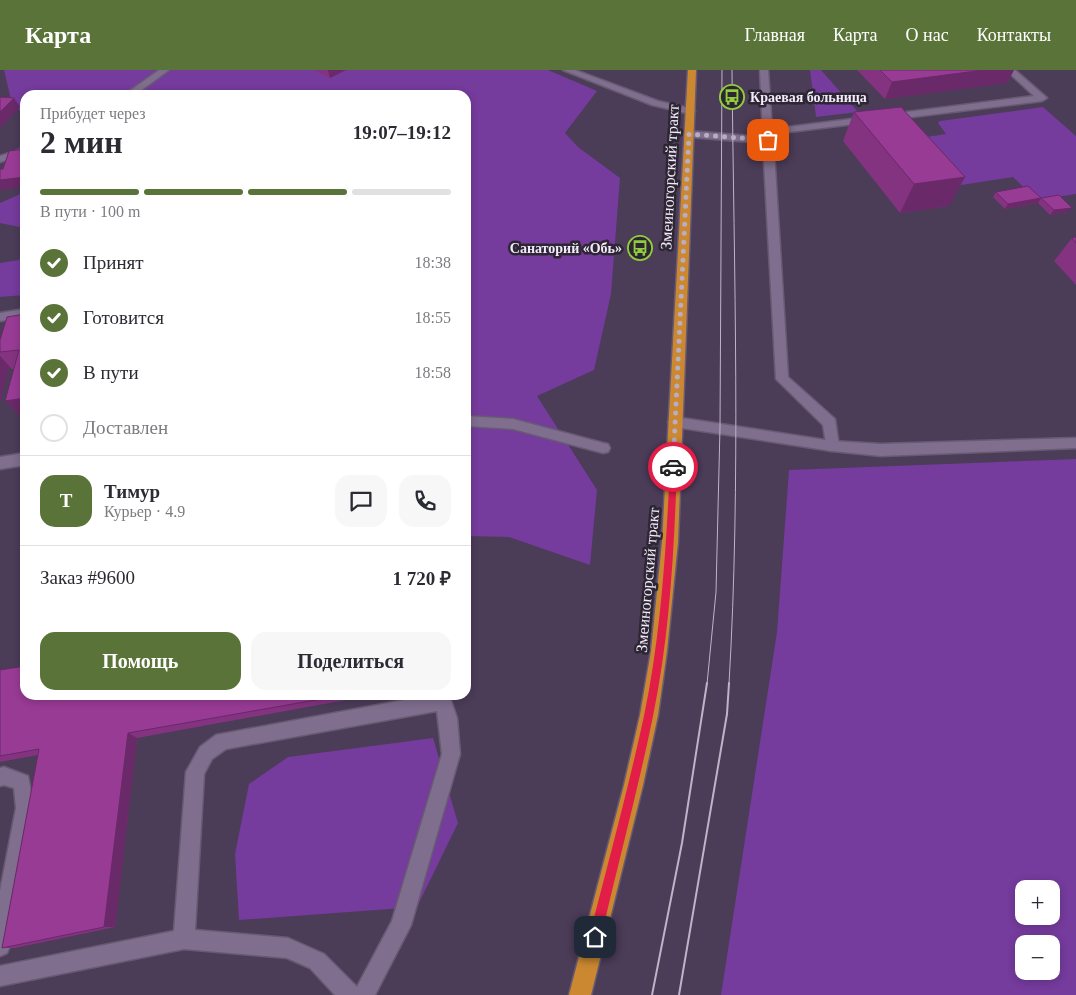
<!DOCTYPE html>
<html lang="ru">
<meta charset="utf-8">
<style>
:root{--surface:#fff;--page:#f7f7f7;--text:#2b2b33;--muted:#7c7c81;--line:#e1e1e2;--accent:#5a7338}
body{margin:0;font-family:"Times New Roman",serif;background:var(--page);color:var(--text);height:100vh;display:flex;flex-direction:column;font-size:19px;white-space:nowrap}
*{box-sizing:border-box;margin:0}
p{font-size:16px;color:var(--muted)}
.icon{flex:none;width:28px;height:28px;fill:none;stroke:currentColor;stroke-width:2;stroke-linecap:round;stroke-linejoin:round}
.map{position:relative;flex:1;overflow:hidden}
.sheet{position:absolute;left:20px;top:20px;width:451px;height:610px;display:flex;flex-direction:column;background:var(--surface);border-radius:15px;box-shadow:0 2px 8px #0003}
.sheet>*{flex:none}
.tools{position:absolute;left:1015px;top:810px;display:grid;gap:10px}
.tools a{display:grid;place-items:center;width:45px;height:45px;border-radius:10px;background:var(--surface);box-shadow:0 2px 8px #0003;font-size:25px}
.pin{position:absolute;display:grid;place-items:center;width:42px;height:42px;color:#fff;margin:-21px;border-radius:10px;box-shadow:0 2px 8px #0006}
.courier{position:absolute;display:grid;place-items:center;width:50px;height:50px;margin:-25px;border:4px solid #e11d48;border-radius:50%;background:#fff;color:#222;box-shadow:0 1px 6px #0007}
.headline em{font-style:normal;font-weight:700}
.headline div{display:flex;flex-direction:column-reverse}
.headline{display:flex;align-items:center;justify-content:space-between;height:85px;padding:0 20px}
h1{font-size:32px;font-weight:700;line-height:38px}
.bar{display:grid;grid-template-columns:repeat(4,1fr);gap:8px 5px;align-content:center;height:60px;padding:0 20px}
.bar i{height:6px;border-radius:4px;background:var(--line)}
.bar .current{background:var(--accent)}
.bar p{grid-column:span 4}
.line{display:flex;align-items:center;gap:12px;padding:0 20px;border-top:1px solid var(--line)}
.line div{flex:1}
.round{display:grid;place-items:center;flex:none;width:52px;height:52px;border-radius:15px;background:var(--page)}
ol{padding:0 20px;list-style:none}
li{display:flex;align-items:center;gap:15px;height:55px}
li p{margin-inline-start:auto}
li .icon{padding:5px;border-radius:50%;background:var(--accent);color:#fff;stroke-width:4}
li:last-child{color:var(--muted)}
li i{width:28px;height:28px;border:2px solid var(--line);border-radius:50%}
.action{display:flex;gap:10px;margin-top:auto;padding:10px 20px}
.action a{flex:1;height:58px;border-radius:15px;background:var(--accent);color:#fff;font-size:20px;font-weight:700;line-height:58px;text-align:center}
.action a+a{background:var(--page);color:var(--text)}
header{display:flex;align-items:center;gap:30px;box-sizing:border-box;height:70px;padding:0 25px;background:var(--accent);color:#fff}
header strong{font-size:24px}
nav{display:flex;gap:28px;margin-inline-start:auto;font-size:18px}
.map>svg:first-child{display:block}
.green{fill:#753b9d;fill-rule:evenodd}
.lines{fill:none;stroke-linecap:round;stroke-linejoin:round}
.service-casing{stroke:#675a72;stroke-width:3}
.minor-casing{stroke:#675a72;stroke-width:3}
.trunk-casing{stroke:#675a72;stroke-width:3}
.service{fill:#7f6e8d;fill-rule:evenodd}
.minor{fill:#7f6e8d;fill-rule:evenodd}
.trunk{fill:#cb8831;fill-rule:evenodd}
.tram-far1{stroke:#beb4c8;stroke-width:1}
.tram{stroke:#beb4c8;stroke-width:2}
.wall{fill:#833380}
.shaded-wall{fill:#6a2968}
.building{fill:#983b95;stroke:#6a2968}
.route{fill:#e11d48}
.done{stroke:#b8adc2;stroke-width:5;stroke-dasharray:0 9}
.labels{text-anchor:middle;stroke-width:5;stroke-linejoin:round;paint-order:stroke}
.far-poi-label{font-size:14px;font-weight:bold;fill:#f3eafb;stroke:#2d2633;text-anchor:start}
.street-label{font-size:16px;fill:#f3eafb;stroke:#2d2633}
</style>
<header>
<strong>Карта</strong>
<nav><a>Главная</a><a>Карта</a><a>О нас</a><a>Контакты</a></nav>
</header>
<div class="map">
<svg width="1076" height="925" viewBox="0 0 1076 925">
<rect width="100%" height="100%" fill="#4b3c58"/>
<!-- green -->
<g class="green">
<polygon points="4,0 548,0 597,21 565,63 578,77 620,108 611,224 594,300 537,326 597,420 590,495 509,467 466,466 466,25 25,25 25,45 12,34"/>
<polygon points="810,0 821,0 858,42 816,47"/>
<polygon points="1043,37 1076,66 1076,124 1037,130 1013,107 955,116 913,69 946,64 938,53 940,51"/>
<polygon points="25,122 25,158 0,153 0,133"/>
<polygon points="25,181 25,225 0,227 0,193 19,190"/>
<path d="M1076,389V925H721L777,562L789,400ZM1024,819H1051V846H1024ZM1024,874H1051V901H1024Z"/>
<polygon points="433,668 458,753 417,837 239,850 235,784 249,714 288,687"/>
</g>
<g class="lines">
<defs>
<g id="service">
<polygon points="760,0 768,0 772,59 1034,26 1006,0 1015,0 1047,28 1042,31 773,64 788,307 835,349 839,376 837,380 832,381 827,380 823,355 776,309 763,73 689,67 684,64 689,61 763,67"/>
<polygon points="25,239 25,247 0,251 0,243"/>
<polygon points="466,346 513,349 603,373 608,374 610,378 608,382 603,383 513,359 466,356"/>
<polygon points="25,383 25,395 0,399 0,387"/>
<path d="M431,625H449L457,648L460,684L411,855L375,925H335L310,898L287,888L184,879L0,916V896L174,861L186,702L200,677L216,665ZM437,641L442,684L392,851L357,917L324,884L288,868L195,860L204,704L212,689L226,679Z"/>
<polygon points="4,697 28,706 34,738 10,876 7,883 0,886 0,821 16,738 14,718 4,715 0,716 0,698"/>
</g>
<g id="minor">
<polygon points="159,0 169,0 135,25 124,25"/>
<polygon points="563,0 575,0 658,31 693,39 695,41 690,44 652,35"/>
<polygon points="25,78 25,84 0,92 0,86"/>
<polygon points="675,347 832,371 881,374 1076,368 1076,378 881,386 832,381 675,357 670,356 668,352 670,348"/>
</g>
<polygon id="trunk" points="688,0 696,0 678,472 667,581 658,645 643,715 591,925 569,925 624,715 640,645 651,581 662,472"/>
</defs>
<!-- service casing -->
<use href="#service" class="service-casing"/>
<!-- minor casing -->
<use href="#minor" class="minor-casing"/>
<!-- trunk casing -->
<use href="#trunk" class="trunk-casing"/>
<!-- service -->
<use href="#service" class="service"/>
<!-- minor -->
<use href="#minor" class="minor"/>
<!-- trunk -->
<use href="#trunk" class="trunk"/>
<!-- tram-far1 -->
<g class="tram-far1">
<polyline points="707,614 716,522 720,357 722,0"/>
<path d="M729,614C741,410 734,205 732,0"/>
</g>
<!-- tram -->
<g class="tram">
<polyline points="652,925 682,773 707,613"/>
<polyline points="679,925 727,644 729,613"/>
</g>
</g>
<!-- wall -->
<g class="wall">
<polygon points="314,0 346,0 330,8"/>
<polygon points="857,0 1014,0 1007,13 885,29"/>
<polygon points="854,42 949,136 900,143 843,71"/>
<polygon points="996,122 1041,128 1068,142 1050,145 1038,133 1005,139 993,127"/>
<polygon points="1076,167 1076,215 1054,191 1072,168"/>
<polygon points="25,244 25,346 21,347 14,299 12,299 9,296 0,332 0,270"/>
<polygon points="0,600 25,625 357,625 357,628 137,668 115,857 15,878 2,878 38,685 0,692"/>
</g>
<!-- shaded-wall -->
<g class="shaded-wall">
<polygon points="328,0 346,0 330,8"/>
<polygon points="984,0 1014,0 1007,13 885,29 892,12"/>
<polygon points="14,28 20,37 0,58 0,42"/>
<polygon points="25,107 25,117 0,120 0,110"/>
<polygon points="965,107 949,136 900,143 914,114"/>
<polygon points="1041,128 1038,133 1005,139 1008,134"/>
<polygon points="1072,138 1068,142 1050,145 1054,140"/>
<polygon points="0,286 9,296 0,332"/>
<polygon points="25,328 25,346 21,347 5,331"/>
<polygon points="128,663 137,668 115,857 104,857"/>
</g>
<!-- building -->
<g class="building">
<polygon points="880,0 984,0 892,12"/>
<polygon points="0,27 14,28 0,42"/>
<polygon points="901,37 965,107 914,114 854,42"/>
<polygon points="25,79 25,107 0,110 0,99 3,99 9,81"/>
<polygon points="1028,116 1041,128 1059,125 1072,138 1054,140 1041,128 1008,134 996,122"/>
<polygon points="1076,167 1076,173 1072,168"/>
<polygon points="25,244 25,328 5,331 19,280 0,282 0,270 7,247"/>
<polygon points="25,596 25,625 344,625 128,663 104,857 2,878 39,679 0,686 0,600"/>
</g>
<!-- route -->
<path class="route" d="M673,394L677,397C674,480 670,564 653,646C638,720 618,793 601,867L599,871L595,873L591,871L589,867C608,793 628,720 644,646C661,565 666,480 670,397Z"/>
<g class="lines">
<!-- done -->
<polyline class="done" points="673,397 689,64 768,70"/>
</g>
<!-- icons -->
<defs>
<symbol id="bus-ring" viewBox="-11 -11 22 22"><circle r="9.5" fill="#2d2633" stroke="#93cc3d" stroke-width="1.5"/><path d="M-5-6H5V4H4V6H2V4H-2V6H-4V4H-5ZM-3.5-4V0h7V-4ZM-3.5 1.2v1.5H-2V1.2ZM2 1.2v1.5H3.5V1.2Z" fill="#93cc3d"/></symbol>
</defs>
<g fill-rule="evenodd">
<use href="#bus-ring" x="718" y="13" width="28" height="28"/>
<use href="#bus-ring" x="626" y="164" width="28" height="28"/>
</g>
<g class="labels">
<!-- far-poi labels -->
<g class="far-poi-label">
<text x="750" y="32">Краевая больница</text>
<text x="622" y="183" text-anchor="end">Санаторий «Обь»</text>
</g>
<!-- street labels -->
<g class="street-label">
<text transform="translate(669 107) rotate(-87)" y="6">Змеиногорский тракт</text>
<text transform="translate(647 510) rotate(-85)" y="6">Змеиногорский тракт</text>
</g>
</g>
</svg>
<div class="tools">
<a>+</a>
<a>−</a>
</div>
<div class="pin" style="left:768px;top:70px;background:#ea580c"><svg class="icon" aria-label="bag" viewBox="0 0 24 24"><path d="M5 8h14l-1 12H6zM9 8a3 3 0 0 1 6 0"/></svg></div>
<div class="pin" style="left:595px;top:867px;background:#1f2937"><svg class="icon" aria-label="home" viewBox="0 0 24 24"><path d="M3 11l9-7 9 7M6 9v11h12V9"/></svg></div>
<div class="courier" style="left:673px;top:397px"><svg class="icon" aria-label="car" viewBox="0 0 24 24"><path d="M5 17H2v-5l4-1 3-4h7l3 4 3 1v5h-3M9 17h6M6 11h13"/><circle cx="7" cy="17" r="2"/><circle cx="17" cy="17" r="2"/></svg></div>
<section class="sheet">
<div class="headline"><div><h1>2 мин</h1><p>Прибудет через</p></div><em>19:07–19:12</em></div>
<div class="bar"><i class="current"></i><i class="current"></i><i class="current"></i><i></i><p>В пути · 100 m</p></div>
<ol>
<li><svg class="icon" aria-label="check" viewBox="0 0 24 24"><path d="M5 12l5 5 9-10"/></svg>Принят<p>18:38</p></li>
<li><svg class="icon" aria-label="check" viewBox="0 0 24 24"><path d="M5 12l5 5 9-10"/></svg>Готовится<p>18:55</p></li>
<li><svg class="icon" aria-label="check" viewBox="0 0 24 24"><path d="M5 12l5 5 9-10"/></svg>В пути<p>18:58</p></li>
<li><i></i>Доставлен</li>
</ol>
<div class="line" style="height:90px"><b class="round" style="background:var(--accent);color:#fff">Т</b><div><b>Тимур</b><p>Курьер · 4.9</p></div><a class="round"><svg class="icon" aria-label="chat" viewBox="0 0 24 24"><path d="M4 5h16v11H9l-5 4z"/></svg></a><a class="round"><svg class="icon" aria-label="phone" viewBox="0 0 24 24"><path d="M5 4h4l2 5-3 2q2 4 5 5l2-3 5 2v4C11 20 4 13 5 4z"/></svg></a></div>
<div class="line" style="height:65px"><div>Заказ #9600</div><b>1 720 ₽</b></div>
<div class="action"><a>Помощь</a><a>Поделиться</a></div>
</section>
</div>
